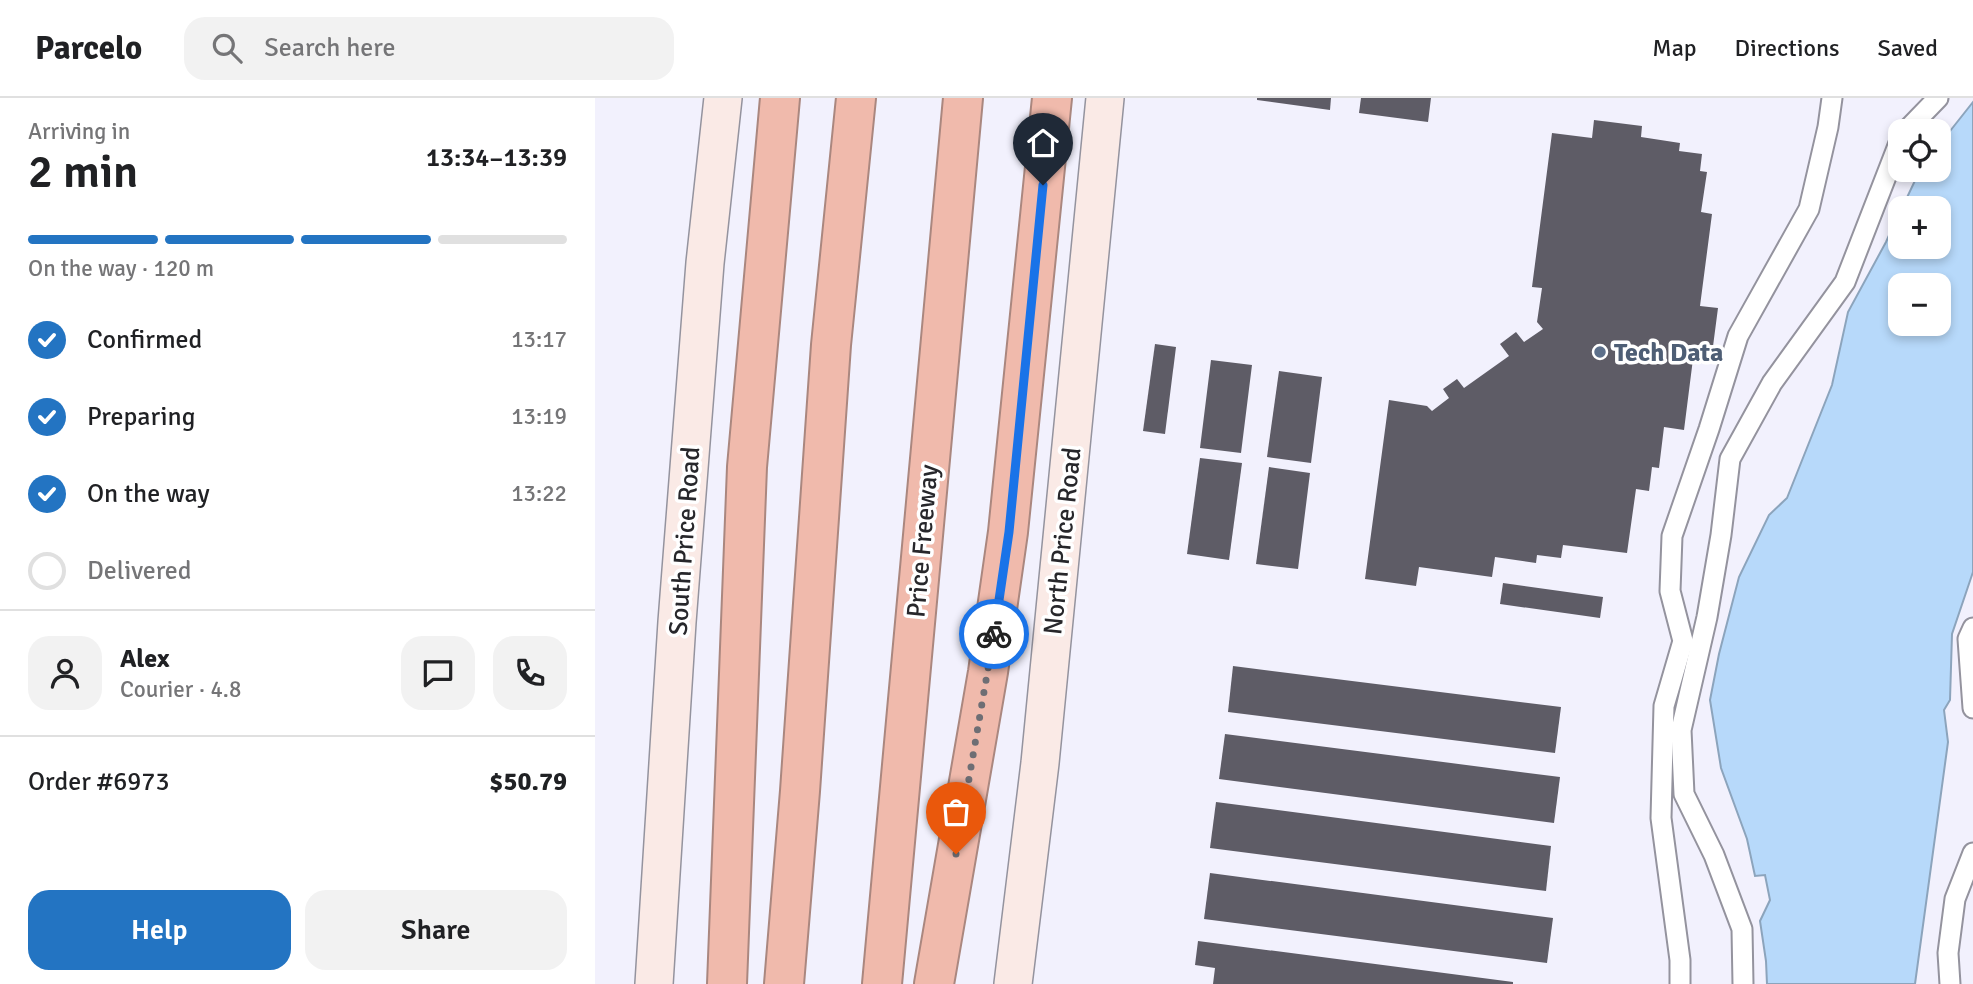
<!DOCTYPE html>
<meta charset="utf-8">
<style>
:root{--surface:#fff;--page:#f2f2f2;--text:#202124;--muted:#757577;--line:#e0e0e0;--accent:#2374c2}
body{margin:0;font-family:Signika,sans-serif;background:var(--page);color:var(--text);height:100vh;display:flex;flex-direction:column;font-size:26px;white-space:nowrap}
*{box-sizing:border-box;margin:0}
p{font-size:23px;color:var(--muted)}
.icon{flex:none;width:38px;height:38px;fill:none;stroke:currentColor;stroke-width:2;stroke-linecap:round;stroke-linejoin:round}
.map{position:relative;flex:1;overflow:hidden}
.side{display:flex;flex-direction:column;background:var(--surface);width:595px}
.side>*{flex:none}
.fabs{position:absolute;left:1293px;top:21px;display:grid;gap:14px}
.fabs a{display:grid;place-items:center;width:63px;height:63px;border-radius:14px;background:var(--surface);box-shadow:0 4px 10px #0003;font-size:35px}
.pin{position:absolute;display:grid;place-items:center;width:60px;height:60px;color:#fff;margin:-72px -30px;border-radius:50% 50% 50% 0;rotate:-45deg;box-shadow:0 0 7px #0007}
.pin .icon{rotate:45deg}
.courier{position:absolute;display:grid;place-items:center;width:70px;height:70px;margin:-35px;border:5px solid #1a73e8;border-radius:50%;background:#fff;color:#222;box-shadow:0 2px 9px #0007}
.summary em{font-style:normal;font-weight:600}
.summary div{display:flex;flex-direction:column-reverse}
.summary{display:flex;align-items:center;justify-content:space-between;height:119px;padding:0 28px}
h1{font-size:46px;font-weight:600;line-height:52px}
.bar{display:grid;grid-template-columns:repeat(4,1fr);gap:10px 7px;align-content:center;height:84px;padding:0 28px}
.bar i{height:9px;border-radius:5px;background:var(--line)}
.bar .active{background:var(--accent)}
.bar p{grid-column:span 4}
.line{display:flex;align-items:center;gap:18px;padding:0 28px;border-top:2px solid var(--line)}
.line div{flex:1}
.round{display:grid;place-items:center;flex:none;width:74px;height:74px;border-radius:21px;background:var(--page)}
ol{padding:0 28px;list-style:none}
li{display:flex;align-items:center;gap:21px;height:77px}
li p{margin-inline-start:auto}
li .icon{padding:7px;border-radius:50%;background:var(--accent);color:#fff;stroke-width:4}
li:last-child{color:var(--muted)}
li i{width:38px;height:38px;border:4px solid var(--line);border-radius:50%}
.cta{display:flex;gap:14px;margin-top:auto;padding:14px 28px}
.cta a{flex:1;height:80px;border-radius:21px;background:var(--accent);color:#fff;font-size:28px;font-weight:600;line-height:80px;text-align:center}
.cta a+a{background:var(--page);color:var(--text)}
header{display:flex;align-items:center;gap:42px;box-sizing:border-box;height:98px;padding:0 35px;background:var(--surface);border-bottom:2px solid var(--line)}
header strong{font-size:33px}
nav{display:flex;gap:38px;margin-inline-start:auto;font-size:24px}
.search{width:490px;height:63px;background:var(--page);display:flex;align-items:center;gap:18px;box-sizing:border-box;padding:0 24px;border-radius:21px;color:var(--muted);font-size:26px}
main{display:flex;flex:1;min-height:0}
.map>svg:first-child{display:block}
.water{fill:#b7d9fa;stroke:#8ca4bc;stroke-width:2;fill-rule:evenodd}
.building{fill:#5e5c66}
.lines{fill:none;stroke-linecap:round;stroke-linejoin:round}
.pedestrian-casing{stroke:#94939e;stroke-width:23}
.secondary-casing{stroke:#94939e;stroke-width:40}
.motorway-casing{stroke:#aa877f;stroke-width:42}
.pedestrian{stroke:#fff;stroke-width:19}
.secondary{stroke:#faeae6;stroke-width:37}
.motorway{stroke:#f0baac;stroke-width:38}
.done{stroke:#6e6e74;stroke-width:7;stroke-dasharray:0 12.6}
.route{stroke:#1a73e8;stroke-width:9}
.service-dot{fill:#5c6f8a;stroke:#fff;stroke-width:2.5}
.labels{text-anchor:middle;stroke-width:7;stroke-linejoin:round;paint-order:stroke}
.service-label{font-size:26px;font-weight:bold;fill:#4e5e75;stroke:#fff;text-anchor:start}
.street-label{font-size:26px;fill:#27272b;stroke:#fff}
</style>
<header>
<strong>Parcelo</strong>
<div class="search"><svg class="icon" aria-label="search" viewBox="0 0 24 24"><circle cx="10" cy="10" r="6"/><path d="M15 15l6 6"/></svg>Search here</div>
<nav><a>Map</a><a>Directions</a><a>Saved</a></nav>
</header>
<main>
<section class="side">
<div class="summary"><div><h1>2 min</h1><p>Arriving in</p></div><em>13:34–13:39</em></div>
<div class="bar"><i class="active"></i><i class="active"></i><i class="active"></i><i></i><p>On the way · 120 m</p></div>
<ol>
<li><svg class="icon" aria-label="check" viewBox="0 0 24 24"><path d="M5 12l5 5 9-10"/></svg>Confirmed<p>13:17</p></li>
<li><svg class="icon" aria-label="check" viewBox="0 0 24 24"><path d="M5 12l5 5 9-10"/></svg>Preparing<p>13:19</p></li>
<li><svg class="icon" aria-label="check" viewBox="0 0 24 24"><path d="M5 12l5 5 9-10"/></svg>On the way<p>13:22</p></li>
<li><i></i>Delivered</li>
</ol>
<div class="line" style="height:126px"><a class="round"><svg class="icon" aria-label="person" viewBox="0 0 24 24"><circle cx="12" cy="8" r="4"/><path d="M4 21q1-7 8-7t8 7"/></svg></a><div><b>Alex</b><p>Courier · 4.8</p></div><a class="round"><svg class="icon" aria-label="chat" viewBox="0 0 24 24"><path d="M4 5h16v11H9l-5 4z"/></svg></a><a class="round"><svg class="icon" aria-label="phone" viewBox="0 0 24 24"><path d="M5 4h4l2 5-3 2q2 4 5 5l2-3 5 2v4C11 20 4 13 5 4z"/></svg></a></div>
<div class="line" style="height:91px"><div>Order #6973</div><b>$50.79</b></div>
<div class="cta"><a>Help</a><a>Share</a></div>
</section>
<div class="map">
<svg width="1378" height="886" viewBox="0 0 1378 886">
<rect width="100%" height="100%" fill="#f2f1fd"/>
<!-- water -->
<path class="water" d="M1378,4V474L1357,536L1355,602L1349,612L1353,644L1320,886H1172L1171,863L1165,823L1175,802L1170,777L1160,778L1152,741L1126,670L1115,602L1124,556L1144,479L1174,417L1192,400L1237,287L1253,214L1291,144L1305,113L1306,149H1344V110H1307L1325,72H1344V47ZM1306,187H1344V226H1306Z"/>
<!-- building -->
<g class="building">
<polygon points="662,0 736,0 735,12 662,2"/>
<polygon points="766,0 836,0 833,24 764,15"/>
<polygon points="999,22 1047,28 1046,39 1085,45 1084,53 1107,56 1105,73 1112,74 1106,114 1117,116 1105,208 1123,210 1117,256 1099,253 1089,332 1069,329 1064,370 1057,369 1054,393 1041,391 1032,455 968,447 966,460 942,457 941,465 900,459 897,479 824,469 821,488 770,481 794,302 832,308 837,313 854,300 848,291 862,281 869,290 914,258 905,246 921,234 929,244 948,231 942,224 947,190 937,189 957,35 997,40"/>
<polygon points="560,246 581,249 570,336 548,333"/>
<polygon points="616,262 657,267 646,355 605,350"/>
<polygon points="684,273 727,279 716,365 672,359"/>
<polygon points="605,360 647,365 634,462 592,456"/>
<polygon points="674,369 715,375 703,471 661,466"/>
<polygon points="908,485 1008,499 1005,520 905,506"/>
<polygon points="638,568 966,609 960,655 633,614"/>
<polygon points="630,636 965,679 959,725 624,681"/>
<polygon points="621,704 956,748 951,793 615,750"/>
<polygon points="615,775 958,820 952,865 609,821"/>
<polygon points="603,843 918,884 918,886 618,886 620,870 600,867"/>
</g>
<g class="lines">
<defs>
<g id="pedestrian">
<polyline points="1311,33 1343,0"/>
<polyline points="1378,530 1373,541 1378,610"/>
<polyline points="1085,886 1085,862 1066,720 1069,608 1088,543 1075,493 1077,438 1114,331 1143,238 1214,111 1233,29 1237,0"/>
<polyline points="1148,886 1147,831 1119,757 1089,696 1086,632 1112,519 1126,437 1135,361 1177,285 1250,184 1306,40"/>
<polyline points="1355,886 1353,855 1360,801 1378,755"/>
</g>
<g id="secondary">
<polyline points="59,886 82,524 110,165 128,0"/>
<polyline points="418,886 445,665 510,0"/>
</g>
<g id="motorway">
<polyline points="132,886 152,369 185,0"/>
<polyline points="189,886 205,693 236,247 261,0"/>
<polyline points="287,886 368,0"/>
<polyline points="339,886 393,574 413,434 457,0"/>
</g>
</defs>
<!-- pedestrian casing -->
<use href="#pedestrian" class="pedestrian-casing"/>
<!-- secondary casing -->
<use href="#secondary" class="secondary-casing"/>
<!-- motorway casing -->
<use href="#motorway" class="motorway-casing"/>
<!-- pedestrian -->
<use href="#pedestrian" class="pedestrian"/>
<!-- secondary -->
<use href="#secondary" class="secondary"/>
<!-- motorway -->
<use href="#motorway" class="motorway"/>
</g>
<g class="lines">
<!-- done -->
<polyline class="done" points="361,756 399,536"/>
<!-- route -->
<polyline class="route" points="399,536 414,434 448,87"/>
</g>
<!-- markers -->
<circle class="service-dot" cx="1005" cy="254" r="7"/>
<g class="labels">
<!-- service labels -->
<g class="service-label">
<text x="1019" y="263">Tech Data</text>
</g>
<!-- street labels -->
<g class="street-label">
<text transform="translate(89 443) rotate(-86)" y="9">South Price Road</text>
<text transform="translate(327 443) rotate(-85)" y="9">Price Freeway</text>
<text transform="translate(467 443) rotate(-84)" y="9">North Price Road</text>
</g>
</g>
</svg>
<div class="fabs">
<a><svg class="icon" aria-label="locate" viewBox="0 0 24 24"><circle cx="12" cy="12" r="6"/><path d="M12 2v4M12 18v4M2 12h4M18 12h4"/></svg></a>
<a>+</a>
<a>−</a>
</div>
<div class="pin" style="left:361px;top:756px;background:#ea580c"><svg class="icon" aria-label="bag" viewBox="0 0 24 24"><path d="M5 8h14l-1 12H6zM9 8a3 3 0 0 1 6 0"/></svg></div>
<div class="pin" style="left:448px;top:87px;background:#1f2937"><svg class="icon" aria-label="home" viewBox="0 0 24 24"><path d="M3 11l9-7 9 7M6 9v11h12V9"/></svg></div>
<div class="courier" style="left:399px;top:536px"><svg class="icon" aria-label="bike" viewBox="0 0 24 24"><circle cx="6" cy="16" r="4"/><circle cx="18" cy="16" r="4"/><path d="M6 16l4-8h5l3 8M10 8l3 8H6M13 5h3"/></svg></div>
</div>
</main>
